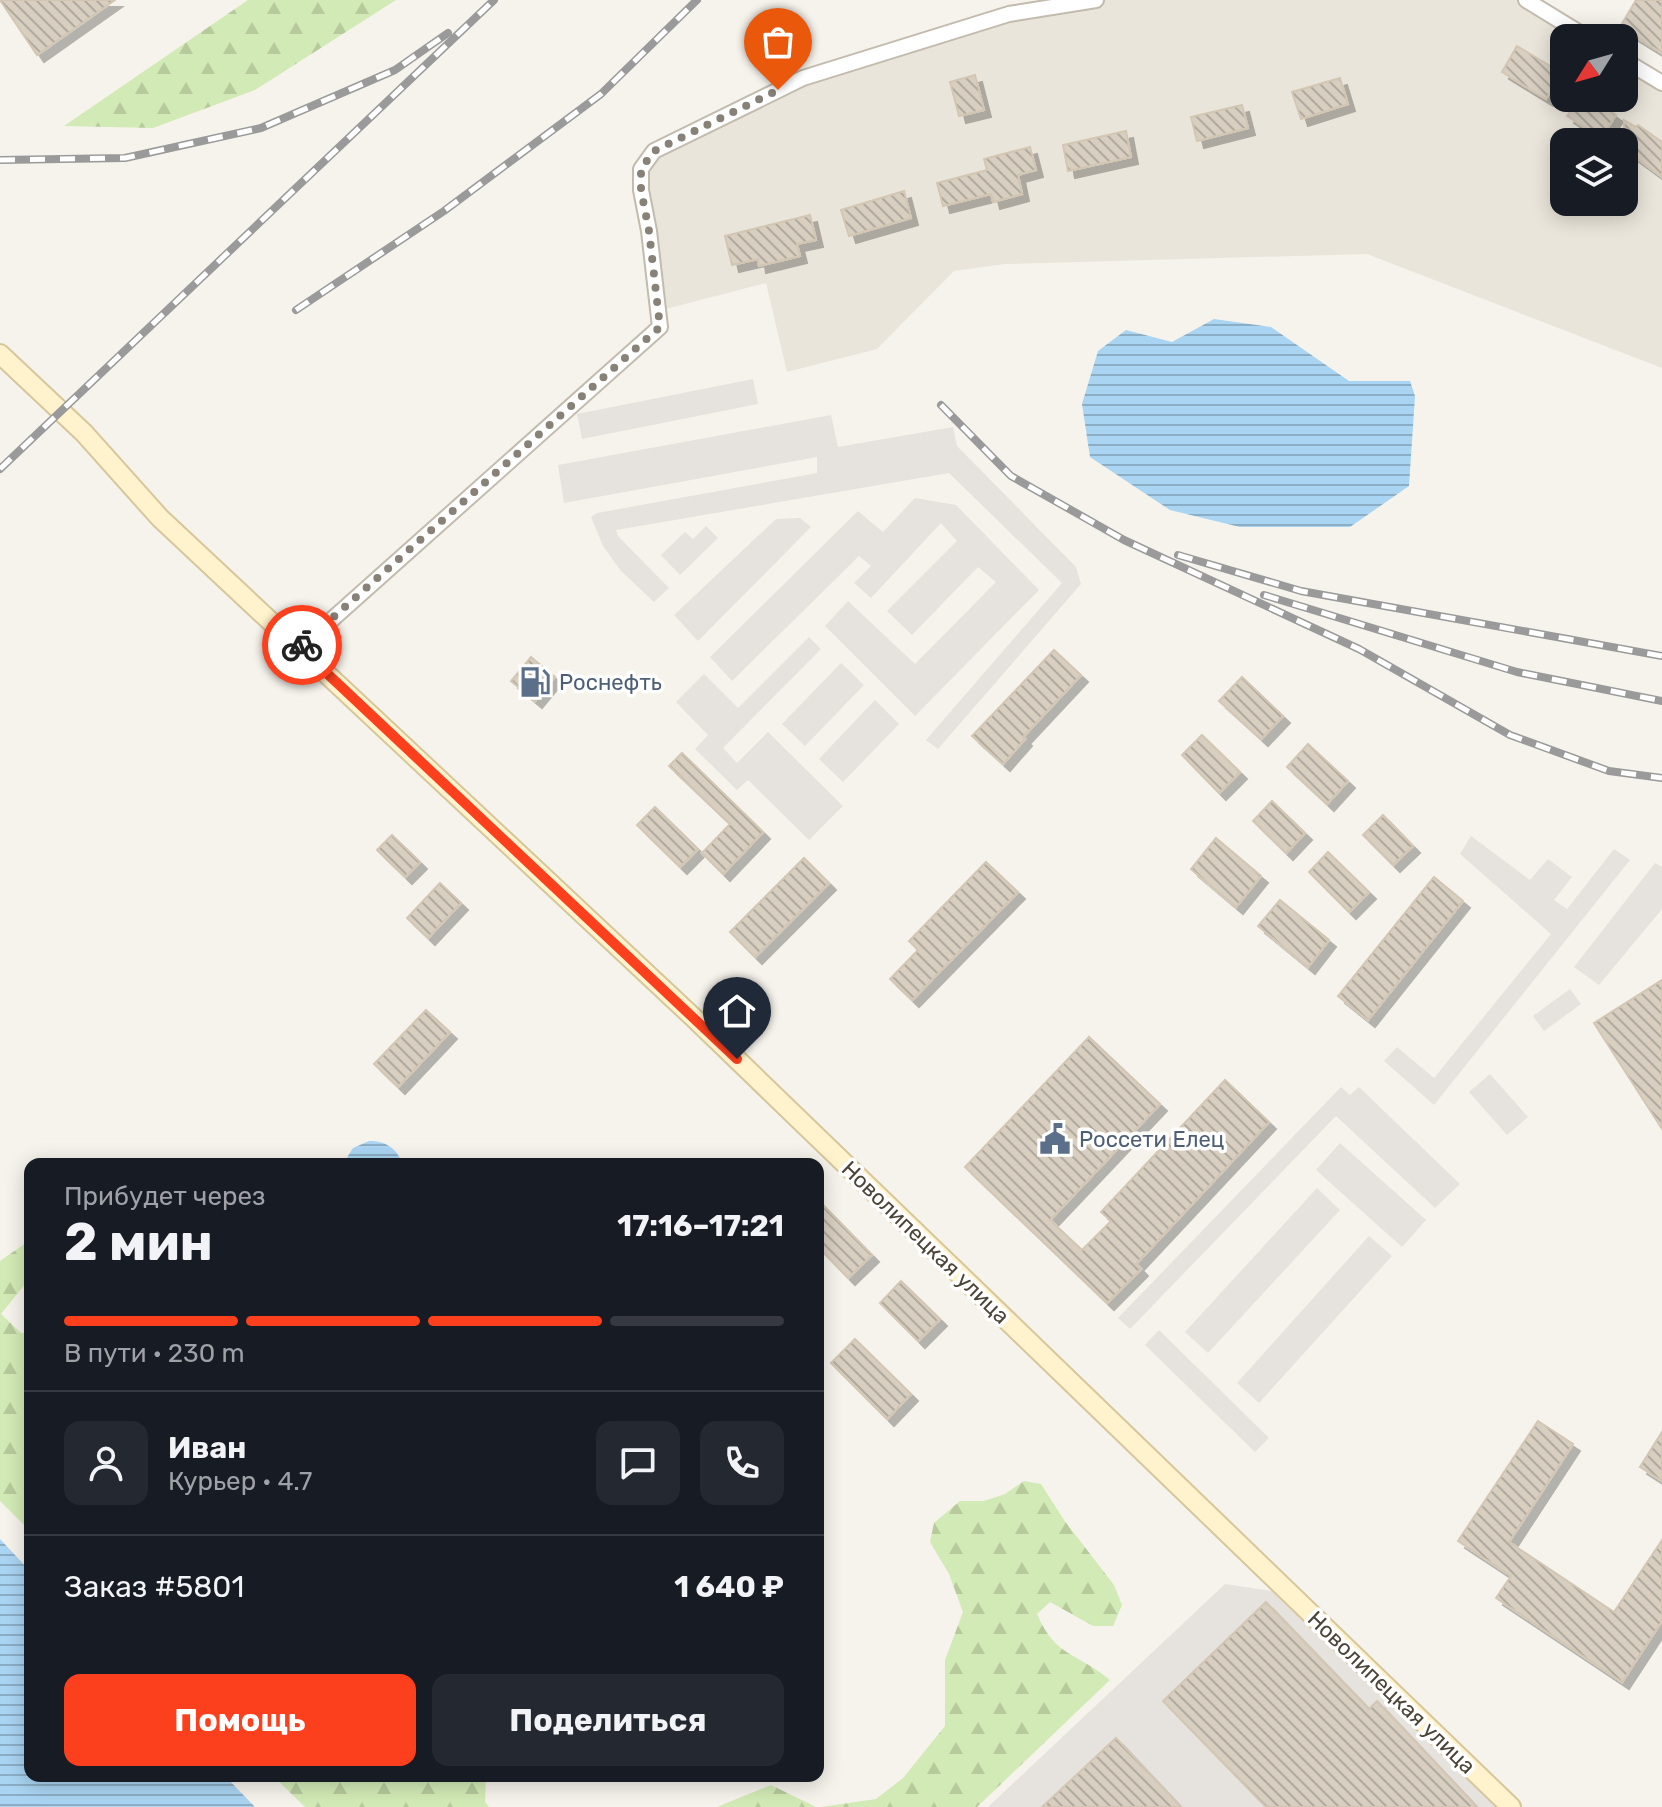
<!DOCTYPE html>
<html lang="ru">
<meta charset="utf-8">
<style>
:root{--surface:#171b24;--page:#242831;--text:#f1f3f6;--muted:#9ea1a6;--line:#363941;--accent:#fc3f1d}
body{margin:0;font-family:Rubik,sans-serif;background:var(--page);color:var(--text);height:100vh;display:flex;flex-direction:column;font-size:30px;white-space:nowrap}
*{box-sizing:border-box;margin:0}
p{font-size:26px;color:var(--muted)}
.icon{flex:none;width:44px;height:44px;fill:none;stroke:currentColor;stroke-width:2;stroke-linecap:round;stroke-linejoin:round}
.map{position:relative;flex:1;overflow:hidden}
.panel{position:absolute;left:24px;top:1158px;width:800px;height:624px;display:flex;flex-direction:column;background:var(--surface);border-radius:16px;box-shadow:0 4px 20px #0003}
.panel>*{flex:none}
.needle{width:52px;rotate:233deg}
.tools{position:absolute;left:1550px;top:24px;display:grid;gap:16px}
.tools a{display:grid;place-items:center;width:88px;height:88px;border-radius:16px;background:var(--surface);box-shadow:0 4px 20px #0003;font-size:40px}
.pin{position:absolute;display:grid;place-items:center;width:68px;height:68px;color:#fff;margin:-82px -34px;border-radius:50% 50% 50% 0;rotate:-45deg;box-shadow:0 0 8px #0007}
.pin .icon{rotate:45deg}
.courier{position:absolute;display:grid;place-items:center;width:80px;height:80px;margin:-40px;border:6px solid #fc3f1d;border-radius:50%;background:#fff;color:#222;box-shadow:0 2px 10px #0007}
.headline em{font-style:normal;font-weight:700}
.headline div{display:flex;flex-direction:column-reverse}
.headline{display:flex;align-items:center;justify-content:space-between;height:136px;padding:0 40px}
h1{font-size:52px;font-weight:700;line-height:60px}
.bar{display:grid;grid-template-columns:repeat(4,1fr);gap:12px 8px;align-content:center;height:96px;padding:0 40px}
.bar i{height:10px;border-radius:6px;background:var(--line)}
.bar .selected{background:var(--accent)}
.bar p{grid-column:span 4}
.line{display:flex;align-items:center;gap:20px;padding:0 40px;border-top:2px solid var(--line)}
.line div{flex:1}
.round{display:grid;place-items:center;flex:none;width:84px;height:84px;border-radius:16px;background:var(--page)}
.action{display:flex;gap:16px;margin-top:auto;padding:16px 40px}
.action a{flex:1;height:92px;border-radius:16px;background:var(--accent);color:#fff;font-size:32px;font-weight:700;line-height:92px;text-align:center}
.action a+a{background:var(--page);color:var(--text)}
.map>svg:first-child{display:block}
.residential{fill:#eae5da;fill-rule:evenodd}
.industrial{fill:#e6e2dd}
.forest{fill:url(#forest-firs)}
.water{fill:url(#water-rules)}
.building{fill:url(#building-back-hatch);stroke:#d3c7b4;stroke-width:2;filter:url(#shadow)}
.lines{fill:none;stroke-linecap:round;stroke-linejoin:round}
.street-casing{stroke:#c2bbae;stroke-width:18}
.secondary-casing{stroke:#d6c79b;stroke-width:22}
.street{stroke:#fff;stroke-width:14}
.secondary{stroke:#fff3cd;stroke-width:18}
.rail-casing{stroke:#9a9a9a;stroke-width:8}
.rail{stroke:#fff;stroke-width:5;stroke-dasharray:15;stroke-linecap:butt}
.done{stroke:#878178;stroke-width:8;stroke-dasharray:0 14.4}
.route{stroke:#fc3f1d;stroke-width:10}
.labels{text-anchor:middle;stroke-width:7;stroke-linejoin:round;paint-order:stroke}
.service-label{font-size:22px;fill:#4e5e75;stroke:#fff;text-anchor:start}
.street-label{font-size:22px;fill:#4b4439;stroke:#fff}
</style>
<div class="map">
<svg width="1662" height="1807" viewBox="0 0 1662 1807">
<defs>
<pattern id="forest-firs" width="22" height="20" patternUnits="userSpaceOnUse" patternTransform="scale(2)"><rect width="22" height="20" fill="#d2eab5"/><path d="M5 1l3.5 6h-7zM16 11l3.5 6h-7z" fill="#b6ca9c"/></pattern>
<pattern id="water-rules" width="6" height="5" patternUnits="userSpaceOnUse" patternTransform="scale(2)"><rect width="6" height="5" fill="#a9d4f2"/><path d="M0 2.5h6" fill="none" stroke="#8caec5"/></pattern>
<pattern id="building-back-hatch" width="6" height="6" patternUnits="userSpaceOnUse" patternTransform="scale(2)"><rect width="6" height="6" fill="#d8cfc1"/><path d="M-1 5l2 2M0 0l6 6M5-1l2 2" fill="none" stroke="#b1aa9e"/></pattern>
<filter id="shadow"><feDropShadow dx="7" dy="7" stdDeviation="0" flood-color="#0004"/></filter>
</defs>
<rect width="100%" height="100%" fill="#f6f3ec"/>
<!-- residential -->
<path class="residential" d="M1096,0H1526L1588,38H1564V98H1624V60L1662,83V368L1367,254L1005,264L954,271L877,349L787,372L766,283L658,311L641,190L654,151L803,78L1009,14ZM1564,142H1624V202H1564Z"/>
<!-- industrial -->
<g class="industrial">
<polygon points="753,379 758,404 582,439 577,414"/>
<polygon points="831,415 838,447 953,427 957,446 1076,567 1081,584 938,749 926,740 1062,583 949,473 616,530 618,536 669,588 654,602 621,571 603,546 591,517 597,513 817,473 817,457 564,503 558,465"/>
<polygon points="915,498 956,505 1039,590 915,716 825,626 848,601 915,664 996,582 978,567 912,635 887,611 957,541 941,523 871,598 854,583 871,566 859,556 732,681 710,657 858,511 883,532"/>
<polygon points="800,518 811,527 698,641 674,615 776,519"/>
<polygon points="706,526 718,538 680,575 661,555 685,532 693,539"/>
<polygon points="809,637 821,649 723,748 737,763 768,732 843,806 809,840 748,780 737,790 695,749 708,735 676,702 704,674 738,708"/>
<polygon points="841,663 864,685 805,746 782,724"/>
<polygon points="875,700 899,724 843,782 819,759"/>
<polygon points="1471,836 1530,880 1548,859 1572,877 1554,900 1567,909 1614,849 1630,860 1434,1105 1384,1061 1397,1047 1434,1078 1551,934 1460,854"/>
<polygon points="1655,863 1662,867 1662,909 1599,985 1574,967"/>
<polygon points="1570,989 1581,1004 1544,1031 1533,1016"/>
<polygon points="1490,1074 1528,1117 1507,1135 1469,1092"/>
<polygon points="1341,1087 1350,1095 1359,1087 1460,1184 1435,1208 1336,1116 1130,1329 1118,1318"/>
<polygon points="1340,1143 1426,1220 1402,1247 1316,1170"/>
<polygon points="1317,1188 1340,1210 1208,1353 1185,1332"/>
<polygon points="1369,1236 1392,1256 1259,1403 1237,1383"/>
<polygon points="1159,1330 1269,1438 1255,1452 1145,1345"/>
<polygon points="1225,1584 1272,1591 1497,1807 988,1807"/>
</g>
<!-- forest -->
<g class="forest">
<polygon points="248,0 396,0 255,90 153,128 64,126"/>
<polygon points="30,1240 30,1278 1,1314 21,1333 30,1333 30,1531 0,1501 0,1261"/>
<path d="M1024,1481L1041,1484L1064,1520L1114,1585L1122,1605L1113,1626H1093L1050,1602L1037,1614C1055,1657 1078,1653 1110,1680L977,1807H821L876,1799L903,1778L945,1726V1660L963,1612L949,1574L930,1542L934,1523L960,1501H984L1005,1494Z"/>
<polygon points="273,1776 486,1776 485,1802 489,1807 305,1807"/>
<polygon points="771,1785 816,1807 717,1807"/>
</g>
<!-- water -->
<g class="water">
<polygon points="1214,319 1271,327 1349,381 1410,381 1415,396 1409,486 1350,527 1240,527 1170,510 1090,457 1082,404 1098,351 1126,330 1172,342"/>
<path d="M369,1141C386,1141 396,1148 403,1164H343L353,1148Z"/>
<polygon points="0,1539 30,1571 30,1776 225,1776 255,1807 0,1807"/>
</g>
<!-- building -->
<g class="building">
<polygon points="0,0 115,0 37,55"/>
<polygon points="1636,0 1662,0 1662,53 1620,27"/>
<polygon points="1517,46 1562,73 1546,99 1502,72"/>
<polygon points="975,75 984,110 959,116 950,82"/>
<polygon points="1340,78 1348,104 1301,119 1292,92"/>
<polygon points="1579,98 1591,98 1616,115 1601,138 1567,116"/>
<polygon points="1242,105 1248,128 1197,141 1191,117"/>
<polygon points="1624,120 1636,127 1638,125 1662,142 1662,177 1624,149"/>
<polygon points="1126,131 1131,157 1068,171 1063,145"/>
<polygon points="1030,147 1036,170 1018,175 1022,194 993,202 991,194 943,206 937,183 987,170 984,159"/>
<polygon points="904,191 911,218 849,236 841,210"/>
<polygon points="810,215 816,240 797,244 800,256 759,266 758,259 732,265 725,236"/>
<polygon points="1054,650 1081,675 1023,737 1025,739 1003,764 972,736"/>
<polygon points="531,657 555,677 535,701 511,681"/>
<polygon points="1242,677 1283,716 1261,739 1219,701"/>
<polygon points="1202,735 1240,772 1219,793 1182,755"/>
<polygon points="1308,744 1348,781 1327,804 1287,767"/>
<polygon points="682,753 763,832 723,874 702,853 730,824 669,766"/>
<polygon points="1272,801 1305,833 1286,853 1253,821"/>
<polygon points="655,807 698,849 680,867 637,825"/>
<polygon points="1383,815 1413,846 1393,865 1363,835"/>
<polygon points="392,835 420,862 405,877 377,850"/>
<polygon points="1216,838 1261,876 1236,907 1191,869"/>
<polygon points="1328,852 1369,892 1349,912 1309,872"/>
<polygon points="804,858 829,883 755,957 730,932"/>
<polygon points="986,862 1018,892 912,1000 890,979 918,950 909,941"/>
<polygon points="1434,877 1463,901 1368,1020 1338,996"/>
<polygon points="440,883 461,903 428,938 407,918"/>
<polygon points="1280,900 1329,940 1308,967 1258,926"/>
<polygon points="1662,980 1662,1129 1594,1023"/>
<polygon points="426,1010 450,1032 398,1087 374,1064"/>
<polygon points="1089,1037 1160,1104 1050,1220 1082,1250 1111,1221 1101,1212 1225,1080 1269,1122 1136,1264 1141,1269 1107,1303 965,1167"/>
<polygon points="818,1200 872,1255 848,1278 818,1247"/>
<polygon points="901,1281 940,1319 918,1341 880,1303"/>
<polygon points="855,1339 911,1394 887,1419 831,1363"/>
<polygon points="1538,1421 1573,1444 1509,1542 1614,1612 1662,1540 1662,1621 1622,1682 1496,1598 1511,1576 1458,1541"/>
<polygon points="1662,1432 1662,1481 1640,1467"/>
<polygon points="1266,1602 1369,1709 1377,1701 1477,1807 1266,1807 1163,1701"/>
<polygon points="1116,1738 1181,1807 1042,1807"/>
</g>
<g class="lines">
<defs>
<g id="street">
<polyline points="1526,0 1588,38"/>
<polyline points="1624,60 1662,83"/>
<polyline points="300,648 660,327 649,231 641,190 641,169 654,151 803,78 1009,14 1096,0"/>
</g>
<polyline id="secondary" points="0,354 84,433 160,518 694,1018 1511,1807"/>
</defs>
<!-- street casing -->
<use href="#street" class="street-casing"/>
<!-- secondary casing -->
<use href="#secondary" class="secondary-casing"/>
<!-- street -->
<use href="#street" class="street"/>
<!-- secondary -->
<use href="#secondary" class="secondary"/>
<defs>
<g id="rail">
<polyline points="0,160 125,158 261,128 395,70 448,33"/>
<polyline points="296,310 444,211 601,94 697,0"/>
<polyline points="941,405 1011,476 1124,540 1359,649 1510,735 1609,771 1662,778"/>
<polyline points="0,469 494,0"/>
<polyline points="1178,555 1301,591 1662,656"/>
<polyline points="1264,595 1517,672 1662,701"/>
</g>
</defs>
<!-- rail casing -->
<use href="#rail" class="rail-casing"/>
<!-- rail -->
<use href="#rail" class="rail"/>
</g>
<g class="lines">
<!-- done -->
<polyline class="done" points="302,645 660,327 649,231 641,190 641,169 654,151 778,90"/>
<!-- route -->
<polyline class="route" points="302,645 300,648 737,1059"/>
</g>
<!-- icons -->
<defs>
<symbol id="fuel-bare" viewBox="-9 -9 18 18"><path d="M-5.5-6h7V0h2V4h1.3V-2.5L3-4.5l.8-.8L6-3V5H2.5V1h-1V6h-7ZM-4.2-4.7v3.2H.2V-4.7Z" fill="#5c6f8a" stroke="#fff" stroke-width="2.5" paint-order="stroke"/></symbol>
<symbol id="civic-bare" viewBox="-9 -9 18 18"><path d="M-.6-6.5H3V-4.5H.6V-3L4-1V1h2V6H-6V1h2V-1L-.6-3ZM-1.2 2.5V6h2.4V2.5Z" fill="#5c6f8a" stroke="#fff" stroke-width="2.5" paint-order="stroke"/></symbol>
</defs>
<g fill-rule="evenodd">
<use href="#fuel-bare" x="513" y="660" width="44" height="44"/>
<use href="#civic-bare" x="1033" y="1117" width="44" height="44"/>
</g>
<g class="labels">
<!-- service labels -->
<g class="service-label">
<text x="559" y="690">Роснефть</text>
<text x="1079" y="1147">Россети Елец</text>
</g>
<!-- street labels -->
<g class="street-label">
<text transform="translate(926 1242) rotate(44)" y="8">Новолипецкая улица</text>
<text transform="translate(1392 1692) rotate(44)" y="8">Новолипецкая улица</text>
</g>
</g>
</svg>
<div class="tools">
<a><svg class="needle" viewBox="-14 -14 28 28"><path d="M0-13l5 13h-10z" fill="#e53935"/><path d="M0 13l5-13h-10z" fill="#9ea1a6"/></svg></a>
<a><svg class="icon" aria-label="layers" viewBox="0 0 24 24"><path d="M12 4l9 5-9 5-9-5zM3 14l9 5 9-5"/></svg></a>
</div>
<div class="pin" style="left:778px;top:90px;background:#ea580c"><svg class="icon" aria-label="bag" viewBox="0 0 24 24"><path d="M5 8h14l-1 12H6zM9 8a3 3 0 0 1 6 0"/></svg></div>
<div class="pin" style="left:737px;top:1059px;background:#1f2937"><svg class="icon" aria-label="home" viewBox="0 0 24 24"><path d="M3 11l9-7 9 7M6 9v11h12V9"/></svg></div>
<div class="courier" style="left:302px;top:645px"><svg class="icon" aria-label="bike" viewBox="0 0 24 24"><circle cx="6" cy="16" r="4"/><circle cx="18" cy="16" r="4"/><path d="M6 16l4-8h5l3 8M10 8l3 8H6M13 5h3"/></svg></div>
<section class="panel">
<div class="headline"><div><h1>2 мин</h1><p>Прибудет через</p></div><em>17:16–17:21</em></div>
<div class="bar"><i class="selected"></i><i class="selected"></i><i class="selected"></i><i></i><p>В пути · 230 m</p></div>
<div class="line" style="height:144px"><a class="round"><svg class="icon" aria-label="person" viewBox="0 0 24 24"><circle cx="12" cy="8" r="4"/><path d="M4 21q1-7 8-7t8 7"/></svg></a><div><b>Иван</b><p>Курьер · 4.7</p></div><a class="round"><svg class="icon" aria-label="chat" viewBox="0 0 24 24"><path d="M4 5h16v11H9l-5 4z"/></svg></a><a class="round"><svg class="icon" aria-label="phone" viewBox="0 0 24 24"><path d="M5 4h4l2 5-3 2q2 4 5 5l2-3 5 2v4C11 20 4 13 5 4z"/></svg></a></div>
<div class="line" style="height:104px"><div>Заказ #5801</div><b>1 640 ₽</b></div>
<div class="action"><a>Помощь</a><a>Поделиться</a></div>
</section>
</div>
